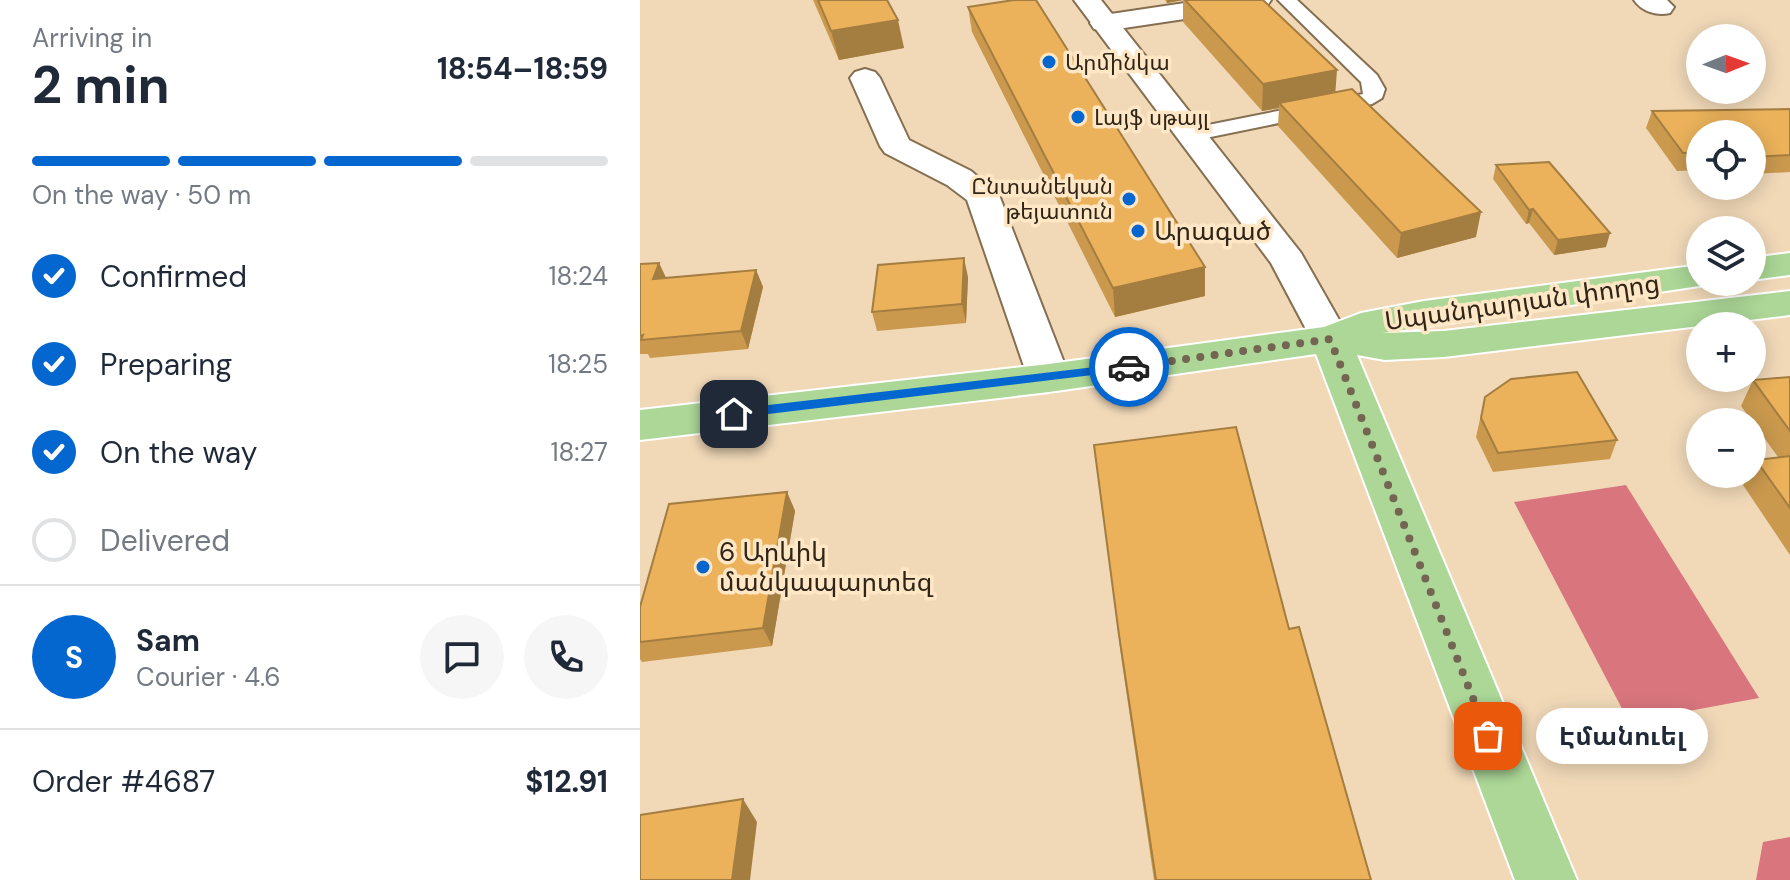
<!DOCTYPE html>
<meta charset="utf-8">
<style>
:root{--surface:#fff;--page:#f6f6f7;--text:#1f2937;--muted:#747a83;--line:#e0e1e3;--accent:#0466cf}
body{margin:0;font-family:"DM Sans","Noto Sans Armenian",sans-serif;background:var(--page);color:var(--text);height:100vh;display:flex;flex-direction:column;font-size:30px;white-space:nowrap}
*{box-sizing:border-box;margin:0}
p{font-size:26px;color:var(--muted)}
.icon{flex:none;width:44px;height:44px;fill:none;stroke:currentColor;stroke-width:2;stroke-linecap:round;stroke-linejoin:round}
.map{position:relative;flex:1;overflow:hidden}
.drawer{display:flex;flex-direction:column;background:var(--surface);width:640px}
.drawer>*{flex:none}
.needle{width:52px;rotate:89deg}
.buttons{position:absolute;left:1046px;top:24px;display:grid;gap:16px}
.buttons a{display:grid;place-items:center;width:80px;height:80px;border-radius:50%;background:var(--surface);box-shadow:0 4px 20px #0003;font-size:40px}
.pin{position:absolute;display:grid;place-items:center;width:68px;height:68px;color:#fff;margin:-34px;border-radius:16px;box-shadow:0 4px 12px #0006}
.courier{position:absolute;display:grid;place-items:center;width:80px;height:80px;margin:-40px;border:6px solid #0466cf;border-radius:50%;background:#fff;color:#222;box-shadow:0 2px 10px #0007}
.bubble{position:absolute;height:56px;border-radius:28px;background:var(--surface);box-shadow:0 4px 20px #0003;font-size:26px;font-weight:700;line-height:56px;text-align:center}
.head em{font-style:normal;font-weight:700}
.head div{display:flex;flex-direction:column-reverse}
.head{display:flex;align-items:center;justify-content:space-between;height:136px;padding:0 32px}
h1{font-size:52px;font-weight:700;line-height:60px}
.bar{display:grid;grid-template-columns:repeat(4,1fr);gap:12px 8px;align-content:center;height:96px;padding:0 32px}
.bar i{height:10px;border-radius:6px;background:var(--line)}
.bar .on{background:var(--accent)}
.bar p{grid-column:span 4}
.line{display:flex;align-items:center;gap:20px;padding:0 32px;border-top:2px solid var(--line)}
.line div{flex:1}
.round{display:grid;place-items:center;flex:none;width:84px;height:84px;border-radius:42px;background:var(--page)}
ol{padding:0 32px;list-style:none}
li{display:flex;align-items:center;gap:24px;height:88px}
li p{margin-inline-start:auto}
li .icon{padding:8px;border-radius:50%;background:var(--accent);color:#fff;stroke-width:4}
li:last-child{color:var(--muted)}
li i{width:44px;height:44px;border:4px solid var(--line);border-radius:50%}
main{display:flex;flex:1;min-height:0}
.map>svg:first-child{display:block}
.forest{fill:#d9767d}
.lines{fill:none;stroke-linecap:round;stroke-linejoin:round}
.lane-casing{stroke:#856f51;stroke-width:4}
.street-casing{stroke:#856f51;stroke-width:4}
.secondary-casing{stroke:#856f51;stroke-width:4}
.primary-casing{stroke:#fff;stroke-width:4}
.lane{fill:#fff;fill-rule:evenodd}
.street{fill:#fff;fill-rule:evenodd}
.secondary{fill:#fff;fill-rule:evenodd}
.primary{fill:#acd797;fill-rule:evenodd}
.wall{fill:#ca994e}
.shaded-wall{fill:#a47d40}
.building{fill:#ebb25b;stroke:#a47d40;stroke-width:2}
.route{fill:#0466cf}
.done{stroke:#736551;stroke-width:8;stroke-dasharray:0 14.4}
.poi-dot{fill:#0466cf;stroke:#ffe7c5;stroke-width:3}
.labels{text-anchor:middle;stroke-width:7;stroke-linejoin:round;paint-order:stroke}
.far-poi-label{font-size:22px;fill:#2f2619;stroke:#ffe7c5;text-anchor:start}
.poi-label{font-size:26px;fill:#2f2619;stroke:#ffe7c5;text-anchor:start}
.street-label{font-size:26px;fill:#2f2619;stroke:#ffe7c5}
</style>
<main>
<section class="drawer">
<div class="head"><div><h1>2 min</h1><p>Arriving in</p></div><em>18:54–18:59</em></div>
<div class="bar"><i class="on"></i><i class="on"></i><i class="on"></i><i></i><p>On the way · 50 m</p></div>
<ol>
<li><svg class="icon" aria-label="check" viewBox="0 0 24 24"><path d="M5 12l5 5 9-10"/></svg>Confirmed<p>18:24</p></li>
<li><svg class="icon" aria-label="check" viewBox="0 0 24 24"><path d="M5 12l5 5 9-10"/></svg>Preparing<p>18:25</p></li>
<li><svg class="icon" aria-label="check" viewBox="0 0 24 24"><path d="M5 12l5 5 9-10"/></svg>On the way<p>18:27</p></li>
<li><i></i>Delivered</li>
</ol>
<div class="line" style="height:144px"><b class="round" style="background:var(--accent);color:#fff">S</b><div><b>Sam</b><p>Courier · 4.6</p></div><a class="round"><svg class="icon" aria-label="chat" viewBox="0 0 24 24"><path d="M4 5h16v11H9l-5 4z"/></svg></a><a class="round"><svg class="icon" aria-label="phone" viewBox="0 0 24 24"><path d="M5 4h4l2 5-3 2q2 4 5 5l2-3 5 2v4C11 20 4 13 5 4z"/></svg></a></div>
<div class="line" style="height:104px"><div>Order #4687</div><b>$12.91</b></div>
</section>
<div class="map">
<svg width="1150" height="880" viewBox="0 0 1150 880">
<rect width="100%" height="100%" fill="#f1d9b8"/>
<!-- forest -->
<g class="forest">
<polygon points="986,485 1119,698 989,722 874,502"/>
<polygon points="1150,837 1150,880 1116,880 1123,842"/>
</g>
<g class="lines">
<defs>
<polygon id="lane" points="638,0 657,0 737,75 745,89 742,98 732,104 551,141 543,140 540,135 543,130 723,94 721,82"/>
<g id="street">
<polygon points="565,0 631,0 627,6 618,8 464,31 454,29 450,23 454,17 464,15"/>
<path d="M994,0H1027L1034,7L1030,13C1017,16 1002,12 994,0Z"/>
<polygon points="225,69 235,72 240,78 269,140 331,171 359,195 430,378 424,388 409,392 394,388 388,378 327,200 307,185 245,153 240,146 210,78 215,72"/>
</g>
<polygon id="secondary" points="434,0 461,0 661,253 710,339 704,348 690,352 676,348 631,263"/>
<g id="primary">
<polygon points="1150,253 1150,275 1112,280 1112,258"/>
<polygon points="1060,265 1060,282 1073,284 742,333 804,331 1150,291 1150,315 804,357 745,360 717,355 937,880 875,880 676,354 409,392 0,440 0,410 409,364 684,327 721,313 784,301"/>
</g>
</defs>
<!-- lane casing -->
<use href="#lane" class="lane-casing"/>
<!-- street casing -->
<use href="#street" class="street-casing"/>
<!-- secondary casing -->
<use href="#secondary" class="secondary-casing"/>
<!-- primary casing -->
<use href="#primary" class="primary-casing"/>
<!-- lane -->
<use href="#lane" class="lane"/>
<!-- street -->
<use href="#street" class="street"/>
<!-- secondary -->
<use href="#secondary" class="secondary"/>
<!-- primary -->
<use href="#primary" class="primary"/>
</g>
<!-- wall -->
<g class="wall">
<polygon points="173,0 247,0 264,48 199,60"/>
<polygon points="525,0 623,0 695,92 836,237 757,258 638,126 639,108 622,111 543,22 543,0 527,3"/>
<polygon points="328,7 565,267 565,296 475,317 332,32"/>
<polygon points="1150,109 1150,172 1112,174 1112,134 1060,134 1060,170 1037,171 1006,128 1012,111"/>
<polygon points="856,165 966,247 914,255 889,223 886,224 853,179"/>
<polygon points="19,263 26,278 116,270 123,287 108,349 10,358 8,354 0,354 0,264"/>
<polygon points="328,277 326,323 237,331 232,312"/>
<polygon points="1150,377 1150,555 1103,485 1109,474 1112,474 1112,468 1116,460 1138,457 1101,406 1113,380"/>
<polygon points="845,397 977,440 970,459 853,472 836,437"/>
<polygon points="458,474 649,629 731,880 514,880 482,663"/>
<polygon points="147,492 155,511 132,646 2,662 0,659 0,607"/>
</g>
<!-- shaded-wall -->
<g class="shaded-wall">
<polygon points="527,0 543,0 527,3"/>
<polygon points="258,20 264,48 199,60 191,31"/>
<polygon points="697,70 695,97 639,103 639,108 622,111 623,84"/>
<polygon points="893,209 889,223 886,224 889,210"/>
<polygon points="841,212 836,237 757,258 761,233"/>
<polygon points="970,233 966,247 914,255 918,240"/>
<polygon points="324,258 328,277 326,323 322,304"/>
<polygon points="19,263 27,280 13,279"/>
<polygon points="565,267 565,296 475,317 473,288"/>
<polygon points="116,270 123,287 108,349 101,331"/>
<polygon points="147,492 155,511 132,646 123,628"/>
<polygon points="103,799 117,822 110,880 92,880"/>
</g>
<!-- building -->
<g class="building">
<polygon points="178,0 247,0 258,20 191,31"/>
<polygon points="374,0 396,0 565,267 473,288 328,7"/>
<polygon points="545,0 623,0 697,70 623,84"/>
<polygon points="712,89 841,212 761,233 639,103"/>
<polygon points="1150,109 1150,155 1112,157 1112,134 1060,134 1060,152 1043,153 1012,111"/>
<polygon points="909,162 970,233 918,240 893,209 889,210 856,165"/>
<polygon points="324,258 322,304 232,312 238,265"/>
<polygon points="19,263 13,279 116,270 101,331 1,340 3,335 0,336 0,264"/>
<polygon points="937,372 977,440 858,453 841,418 845,397 871,379"/>
<polygon points="1150,377 1150,431 1113,380"/>
<polygon points="596,427 649,629 659,627 731,880 516,880 479,635 454,445"/>
<polygon points="1150,456 1150,508 1116,460"/>
<polygon points="147,492 123,628 0,642 0,607 29,504"/>
<polygon points="103,799 92,880 0,880 0,815"/>
</g>
<!-- route -->
<polygon class="route" points="489,363 496,367 494,370 94,418 88,414 94,409"/>
<g class="lines">
<!-- done -->
<polyline class="done" points="489,367 690,339 848,736"/>
</g>
<!-- markers -->
<g class="poi-dot">
<circle cx="409" cy="62" r="8"/>
<circle cx="438" cy="117" r="8"/>
<circle cx="489" cy="199" r="8"/>
<circle cx="498" cy="231" r="8"/>
<circle cx="63" cy="567" r="8"/>
</g>
<g class="labels">
<!-- far-poi labels -->
<g class="far-poi-label">
<text x="425" y="70">Արմինկա</text>
<text x="454" y="125">Լայֆ սթայլ</text>
<text x="473" y="194" text-anchor="end">Ընտանեկան<tspan x="473" dy="25">թեյատուն</tspan></text>
</g>
<!-- poi labels -->
<g class="poi-label">
<text x="514" y="240">Արագած</text>
<text x="79" y="561">6 Արևիկ<tspan x="79" dy="30">մանկապարտեզ</tspan></text>
</g>
<!-- street labels -->
<g class="street-label">
<text transform="translate(882 302) rotate(-8)" y="9">Սպանդարյան փողոց</text>
</g>
</g>
</svg>
<div class="buttons">
<a><svg class="needle" viewBox="-14 -14 28 28"><path d="M0-13l5 13h-10z" fill="#e53935"/><path d="M0 13l5-13h-10z" fill="#747a83"/></svg></a>
<a><svg class="icon" aria-label="locate" viewBox="0 0 24 24"><circle cx="12" cy="12" r="6"/><path d="M12 2v4M12 18v4M2 12h4M18 12h4"/></svg></a>
<a><svg class="icon" aria-label="layers" viewBox="0 0 24 24"><path d="M12 4l9 5-9 5-9-5zM3 14l9 5 9-5"/></svg></a>
<a>+</a>
<a>−</a>
</div>
<div class="pin" style="left:848px;top:736px;background:#ea580c"><svg class="icon" aria-label="bag" viewBox="0 0 24 24"><path d="M5 8h14l-1 12H6zM9 8a3 3 0 0 1 6 0"/></svg></div>
<div class="pin" style="left:94px;top:414px;background:#1f2937"><svg class="icon" aria-label="home" viewBox="0 0 24 24"><path d="M3 11l9-7 9 7M6 9v11h12V9"/></svg></div>
<div class="courier" style="left:489px;top:367px"><svg class="icon" aria-label="car" viewBox="0 0 24 24"><path d="M5 17H2v-5l4-1 3-4h7l3 4 3 1v5h-3M9 17h6M6 11h13"/><circle cx="7" cy="17" r="2"/><circle cx="17" cy="17" r="2"/></svg></div>
<div class="bubble" style="left:896px;top:708px;width:172px">Էմանուել</div>
</div>
</main>
